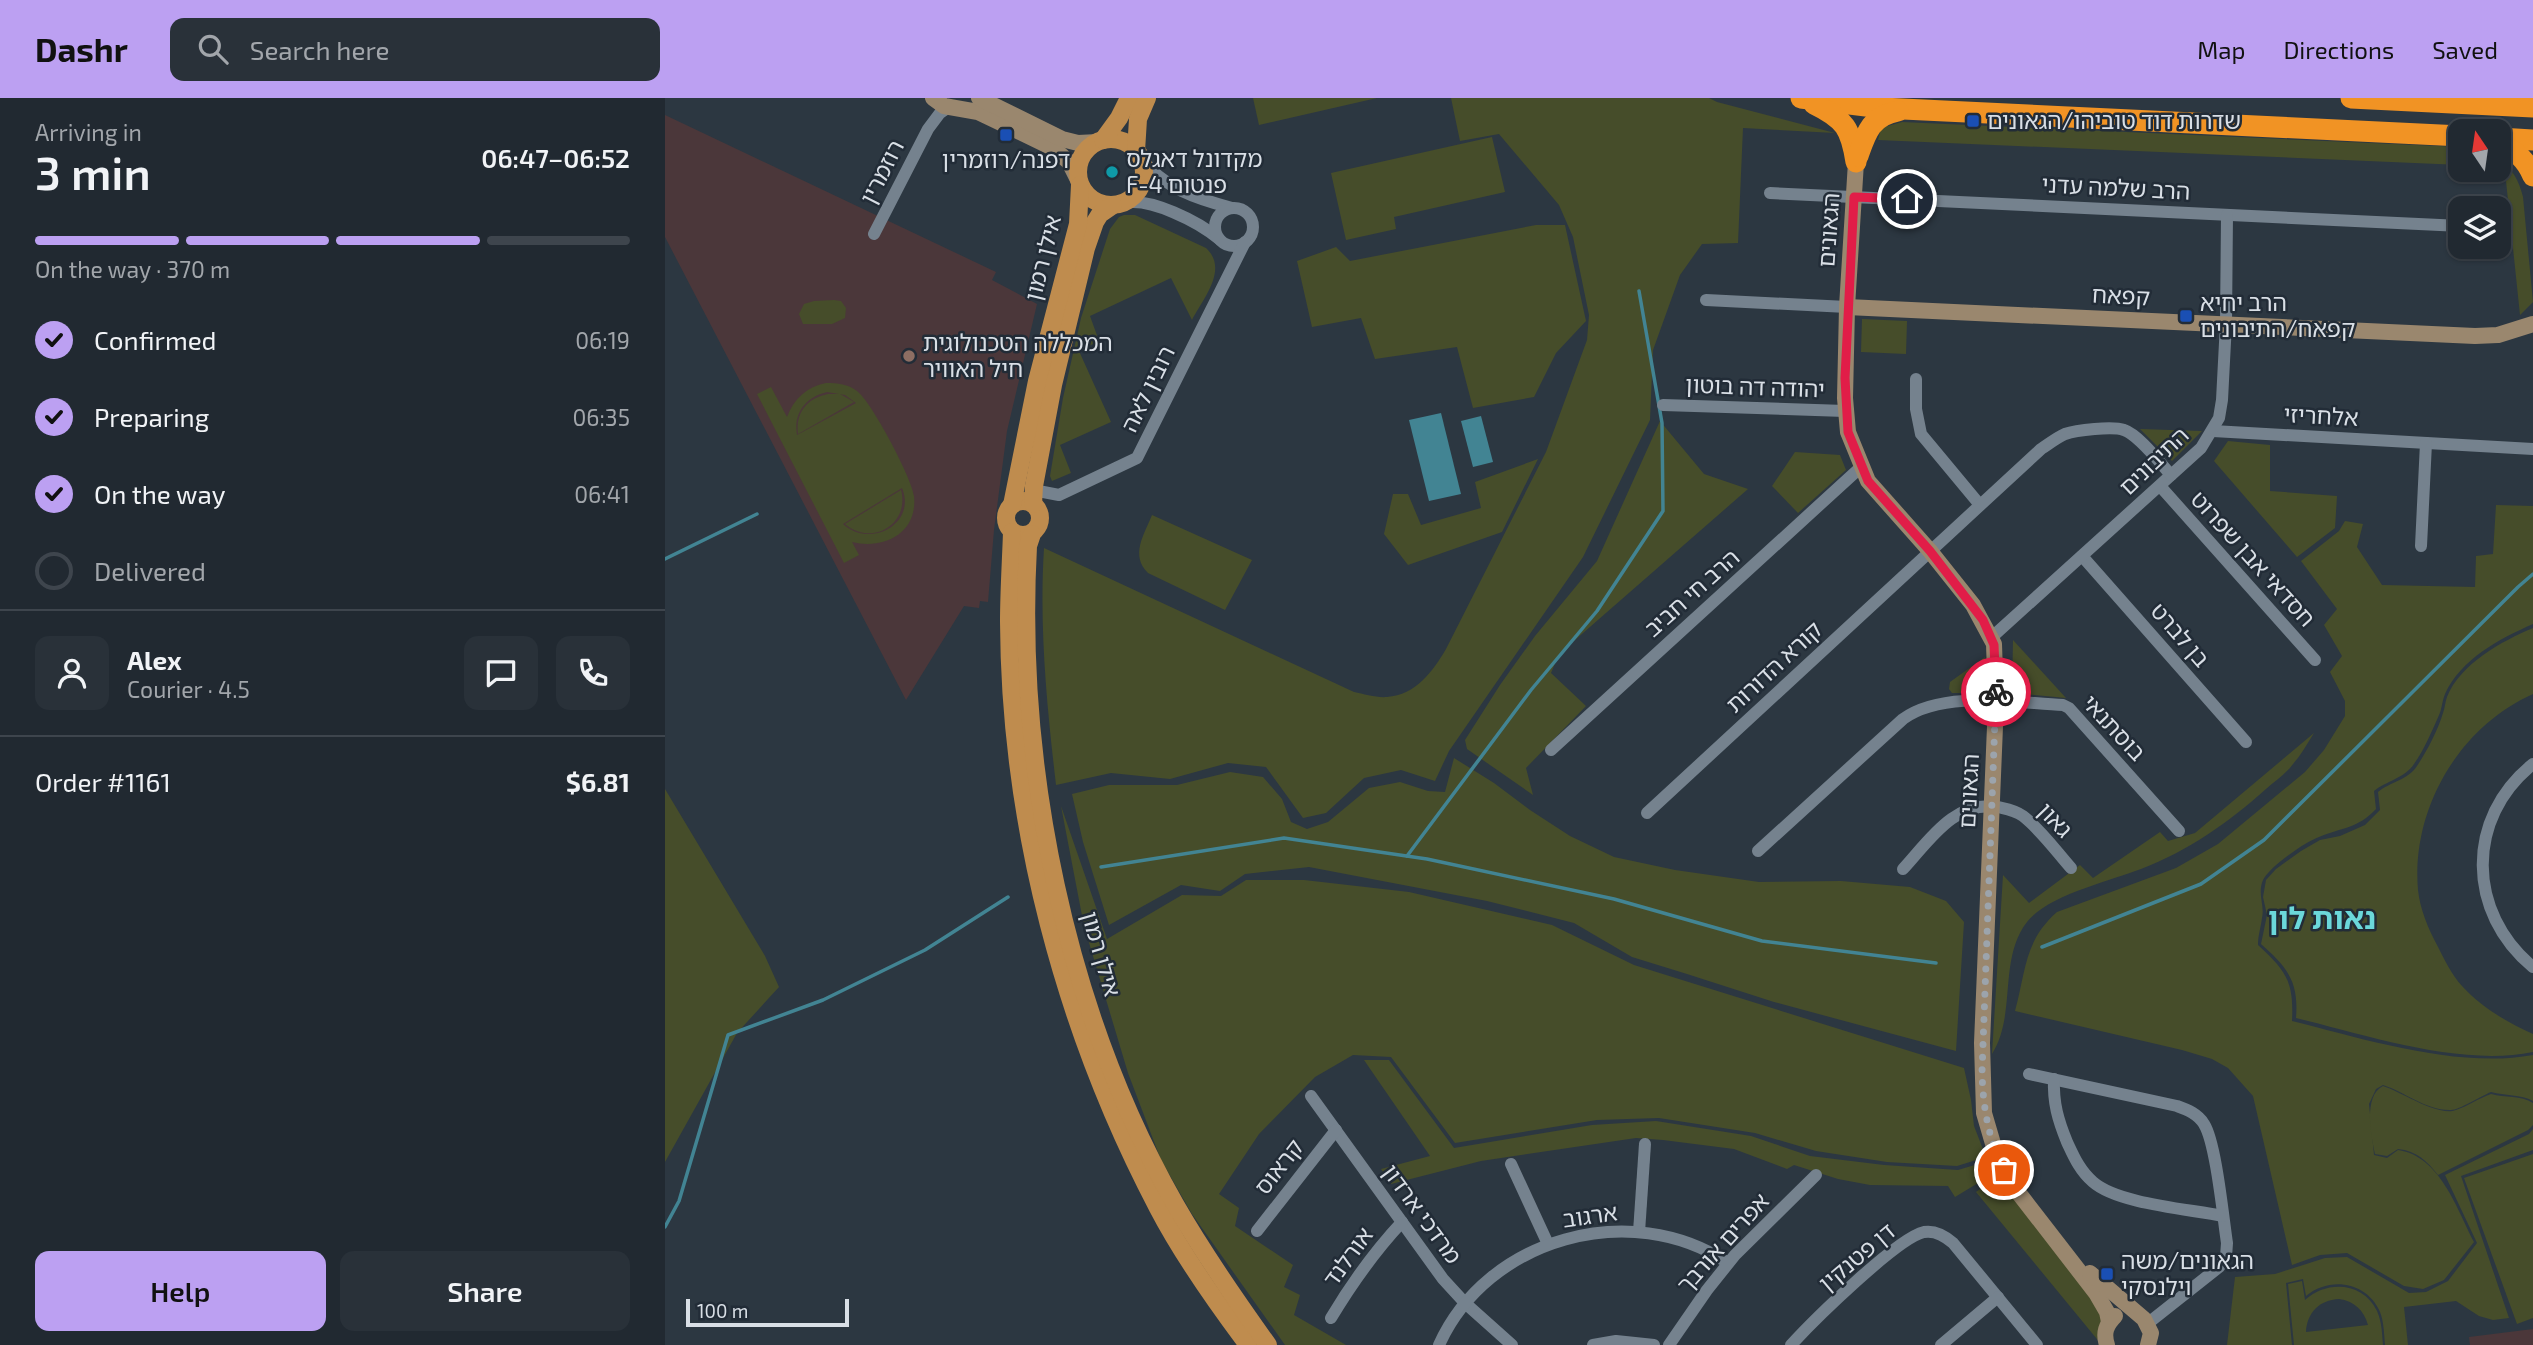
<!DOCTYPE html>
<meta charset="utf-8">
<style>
:root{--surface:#212931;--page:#293139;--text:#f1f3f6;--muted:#a2a6ab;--line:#3e454d;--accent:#bca0f2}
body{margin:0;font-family:"Exo 2","Noto Sans Hebrew",sans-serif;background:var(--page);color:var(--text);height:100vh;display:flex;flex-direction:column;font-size:26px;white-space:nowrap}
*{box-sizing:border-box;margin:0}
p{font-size:23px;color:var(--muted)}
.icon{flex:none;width:38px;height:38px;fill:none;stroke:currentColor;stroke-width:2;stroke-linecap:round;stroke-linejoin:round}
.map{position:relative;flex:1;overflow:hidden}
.panel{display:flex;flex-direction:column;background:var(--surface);width:665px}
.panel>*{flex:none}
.needle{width:46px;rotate:347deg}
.tools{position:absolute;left:1783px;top:21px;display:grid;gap:14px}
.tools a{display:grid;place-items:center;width:63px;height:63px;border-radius:14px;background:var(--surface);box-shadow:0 2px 5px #0004,0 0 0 2px var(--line);font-size:35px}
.scale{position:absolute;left:21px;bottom:18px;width:163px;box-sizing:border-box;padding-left:7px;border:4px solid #d9dfe6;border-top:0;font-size:19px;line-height:24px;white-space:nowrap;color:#d9dfe6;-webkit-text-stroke:5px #222c37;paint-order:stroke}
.pin{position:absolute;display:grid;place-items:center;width:60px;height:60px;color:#fff;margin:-30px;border:4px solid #fff;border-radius:50%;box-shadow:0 2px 7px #0007}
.courier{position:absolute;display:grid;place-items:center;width:70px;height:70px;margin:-35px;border:5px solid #e11d48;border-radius:50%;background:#fff;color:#222;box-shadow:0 2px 9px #0007}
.summary em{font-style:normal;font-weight:600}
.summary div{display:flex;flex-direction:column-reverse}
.summary{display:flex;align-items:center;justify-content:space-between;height:119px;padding:0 35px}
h1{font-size:46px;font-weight:600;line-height:52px}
.bar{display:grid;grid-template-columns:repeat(4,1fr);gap:10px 7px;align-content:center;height:84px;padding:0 35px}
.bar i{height:9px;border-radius:5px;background:var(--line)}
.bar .selected{background:var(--accent)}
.bar p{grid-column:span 4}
.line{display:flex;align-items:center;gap:18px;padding:0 35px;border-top:2px solid var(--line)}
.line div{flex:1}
.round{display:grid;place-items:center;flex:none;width:74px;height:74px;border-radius:14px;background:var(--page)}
ol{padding:0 35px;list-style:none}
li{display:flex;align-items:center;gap:21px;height:77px}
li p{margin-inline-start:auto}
li .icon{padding:7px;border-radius:50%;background:var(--accent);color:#111;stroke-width:4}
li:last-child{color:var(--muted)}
li i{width:38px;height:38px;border:4px solid var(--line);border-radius:50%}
.cta{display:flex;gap:14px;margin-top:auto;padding:14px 35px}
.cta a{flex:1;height:80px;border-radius:14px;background:var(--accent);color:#111;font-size:28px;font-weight:600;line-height:80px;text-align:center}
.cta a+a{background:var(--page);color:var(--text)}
header{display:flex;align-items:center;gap:42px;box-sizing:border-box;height:98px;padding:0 35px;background:var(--accent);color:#111}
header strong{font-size:33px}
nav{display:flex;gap:38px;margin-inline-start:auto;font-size:24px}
.search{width:490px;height:63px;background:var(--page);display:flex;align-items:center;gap:18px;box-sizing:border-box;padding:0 24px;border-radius:14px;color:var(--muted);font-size:26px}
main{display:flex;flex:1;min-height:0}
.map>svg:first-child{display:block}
.education{fill:#4b373a}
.green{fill:#464d2a;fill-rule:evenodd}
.water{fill:#428493}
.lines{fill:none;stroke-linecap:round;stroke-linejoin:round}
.stream{stroke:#428493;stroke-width:3.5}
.street{stroke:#75828e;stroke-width:12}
.secondary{stroke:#9a876e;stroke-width:16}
.primary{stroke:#bf8c4e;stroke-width:18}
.highway{stroke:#f19324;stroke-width:21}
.done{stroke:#9ca4ac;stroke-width:7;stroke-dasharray:0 12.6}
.route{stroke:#e11d48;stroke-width:9}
.transit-dot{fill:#1a4fb4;stroke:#222c37;stroke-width:2.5}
.culture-dot{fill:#0f9aa8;stroke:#222c37;stroke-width:2.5}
.education-dot{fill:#8d6e63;stroke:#222c37;stroke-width:2.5}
.labels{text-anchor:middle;stroke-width:5;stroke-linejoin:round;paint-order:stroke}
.poi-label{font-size:23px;fill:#d9dfe6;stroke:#222c37;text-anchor:start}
.street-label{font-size:23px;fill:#d9dfe6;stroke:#222c37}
.district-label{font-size:30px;font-weight:bold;fill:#6bd8da;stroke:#222c37}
</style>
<header>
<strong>Dashr</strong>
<div class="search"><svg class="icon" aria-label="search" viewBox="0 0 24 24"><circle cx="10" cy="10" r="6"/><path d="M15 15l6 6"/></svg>Search here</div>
<nav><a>Map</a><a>Directions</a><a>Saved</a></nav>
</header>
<main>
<section class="panel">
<div class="summary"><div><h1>3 min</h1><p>Arriving in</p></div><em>06:47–06:52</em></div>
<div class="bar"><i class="selected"></i><i class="selected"></i><i class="selected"></i><i></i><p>On the way · 370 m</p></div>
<ol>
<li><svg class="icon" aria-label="check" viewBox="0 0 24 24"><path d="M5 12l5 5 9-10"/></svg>Confirmed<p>06:19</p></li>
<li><svg class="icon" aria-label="check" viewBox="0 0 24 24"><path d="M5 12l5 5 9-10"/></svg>Preparing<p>06:35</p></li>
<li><svg class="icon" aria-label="check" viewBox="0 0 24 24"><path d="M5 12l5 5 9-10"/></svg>On the way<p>06:41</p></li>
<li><i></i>Delivered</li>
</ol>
<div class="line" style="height:126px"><a class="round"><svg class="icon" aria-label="person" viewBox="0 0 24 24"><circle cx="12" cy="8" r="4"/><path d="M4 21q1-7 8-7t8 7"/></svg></a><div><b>Alex</b><p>Courier · 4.5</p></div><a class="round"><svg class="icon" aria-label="chat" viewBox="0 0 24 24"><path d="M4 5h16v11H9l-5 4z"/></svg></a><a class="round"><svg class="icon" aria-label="phone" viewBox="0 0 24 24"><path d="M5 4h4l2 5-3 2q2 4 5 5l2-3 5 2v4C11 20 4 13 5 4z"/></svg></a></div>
<div class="line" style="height:91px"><div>Order #1161</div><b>$6.81</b></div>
<div class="cta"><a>Help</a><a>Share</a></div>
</section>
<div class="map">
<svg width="1868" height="1247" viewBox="0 0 1868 1247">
<rect width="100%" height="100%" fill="#2c3741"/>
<!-- education -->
<g class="education">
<polygon points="0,17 331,174 327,182 372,206 342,333 329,432 323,504 315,503 314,510 299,508 241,602 0,139"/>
<polygon points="1868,1231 1868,1247 1805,1247 1804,1239"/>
</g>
<!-- green -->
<g class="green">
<polygon points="588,0 712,0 594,27"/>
<path d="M786,0H1044L1052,4L1170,35L1078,30L1073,145L1037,146L1015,177L988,252L985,322L918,459L784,653L770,683L736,672L699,680L661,715L638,720L601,669L563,665L505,681L446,675L391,687C382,609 374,530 379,450L689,594C699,596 712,600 722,599C751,597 768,573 781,551L881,354L922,242L924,217L908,139L894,107L834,36L795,43Z"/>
<polygon points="1237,24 1795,49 1796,67 1213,42 1216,30"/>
<polygon points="827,39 840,94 729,119 731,131 681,142 666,75"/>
<path d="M1834,60C1847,71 1854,82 1858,99L1868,204L1855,217L1841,83L1833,72Z"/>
<path d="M459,117H470L541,150C564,171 538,201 527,222L506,180L425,218L434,243L414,253L446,324L395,347L406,375L387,383L385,378L398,300L416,220L445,131L454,119Z"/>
<polygon points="871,127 900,127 921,223 891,255 869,299 808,310 792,249 710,261 696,220 647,229 632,163 671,149 685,163"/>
<polygon points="169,202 176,203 181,210 180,220 167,226 138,226 134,216 139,206 149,203"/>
<polygon points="1197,221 1242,223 1241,256 1196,254"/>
<path d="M161,285C173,285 183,286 192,293C206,303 247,380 249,398C253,435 219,452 187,444L194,457L179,465L92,296L106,289L122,319C129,300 142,289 161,285ZM162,294L180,297L191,305L132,337C128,315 141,299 162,294ZM237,390C252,426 205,451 178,426Z"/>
<path d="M163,296H175L189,304L133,336C130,315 142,300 163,296Z"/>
<polygon points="995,323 1039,376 1083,391 894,556 886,575 921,608 861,670 868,697 802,651 800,642 835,587 870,538 932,463"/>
<polygon points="1475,331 1537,333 1507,363"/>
<polygon points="1563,343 1605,347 1605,393 1672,398 1670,430 1632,459 1549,363"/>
<polygon points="1130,354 1175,357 1181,372 1133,415 1107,388"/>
<polygon points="873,361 837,434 743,467 719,436 728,396 743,396 756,427 816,410 810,384"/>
<path d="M236,392C245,426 207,449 180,426Z"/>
<path d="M1831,407L1868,408V526C1834,541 1796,561 1780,596C1777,603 1777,611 1774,617C1767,633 1759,652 1749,666C1740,680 1721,683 1709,693L1711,711C1692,731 1678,729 1654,739C1640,744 1604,769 1598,782C1592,796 1600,807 1597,820C1596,829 1593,837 1593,847C1621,873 1629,883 1627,923C1699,941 1794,971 1868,957V1003C1856,996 1840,998 1826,994C1816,998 1794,1012 1786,1012C1762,1013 1740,994 1718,987L1711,991L1704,1006L1709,1057L1722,1060L1733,1052C1775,1058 1792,1111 1809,1144L1779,1182L1758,1191L1739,1188L1682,1155L1655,1157L1627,1167L1588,998L1563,970L1547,961L1517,952L1350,913C1361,873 1359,843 1392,814L1511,770L1553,746L1640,674L1659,652L1680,618V603L1665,574L1677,558L1659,527L1672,511L1636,463L1674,433L1680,423L1698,426L1692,449L1717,487L1810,489L1811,458L1828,456Z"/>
<path d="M487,417L587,462L560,512L483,475C465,457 479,437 487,417Z"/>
<path d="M1868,530V596C1794,629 1746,711 1753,792C1755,811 1763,830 1772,847C1779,861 1787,877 1797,888C1816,909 1843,925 1868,936V954C1796,969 1701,937 1631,920C1634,883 1622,869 1596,846L1602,817L1598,799L1601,782L1611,771L1636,753L1655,742L1675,738L1700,727L1715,712L1713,694C1725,684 1743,682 1752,668C1762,653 1773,632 1778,615C1780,610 1780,604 1782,599C1795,566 1837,543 1868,530Z"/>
<polygon points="1348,542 1401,600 1347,595"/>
<polygon points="1320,559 1316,595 1287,595 1284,591 1285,584"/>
<path d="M1649,635C1642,646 1636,657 1628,666C1621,676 1610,683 1601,691C1563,725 1523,753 1476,771C1445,783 1383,797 1362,824C1333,861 1352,916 1327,956L1338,777L1364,805L1415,767L1428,780L1495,734L1503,743L1530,735Z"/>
<polygon points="789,660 829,685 865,712 905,738 949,759 1010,772 1094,784 1176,783 1245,789 1281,803 1299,824 1291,953 1109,904 1022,876 967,859 909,825 822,803 644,769 580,776 555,793 516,787 444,827 418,744 407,696 444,687 512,687 565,674 598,679 617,701 626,724 642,731 663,724 704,690 735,684 763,693 780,694"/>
<polygon points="0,691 100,858 114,889 72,935 0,1064"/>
<polygon points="396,708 442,841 517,797 556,798 581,782 639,782 744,794 887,827 969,867 1299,970 1306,1002 1309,1028 1321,1059 1292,1068 1222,1064 1151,1053 1090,1035 994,1020 932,1022 790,1045 726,959 688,957 650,979 594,1036 554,1096 574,1110 570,1128 628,1167 619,1189 635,1197 629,1217 681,1247 620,1247 527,1116 496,1062 463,975 419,828"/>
<polygon points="699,962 724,962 789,1050 927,1027 991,1023 1086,1038 1145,1058 1219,1067 1293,1072 1323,1063 1328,1076 1290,1099 1283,1088 1205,1087 1173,1081 1129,1067 1122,1071 1069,1051 998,1042 971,1040 816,1063 726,1086 716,1071 765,1058"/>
<path d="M1718,988C1737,994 1773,1019 1791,1012C1803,1008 1814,1000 1826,996C1840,1000 1856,997 1868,1005V1027L1863,1032L1773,1077C1762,1063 1752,1053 1733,1051L1722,1058L1710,1056C1706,1037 1698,998 1718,988Z"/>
<path d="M1868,1031V1052L1796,1078L1844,1220L1828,1222L1814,1218L1791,1203L1739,1209L1743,1247H1720C1719,1236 1719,1224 1715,1214C1702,1184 1665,1178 1641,1198L1638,1181L1621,1185L1627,1247H1562L1570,1179L1610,1176L1660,1160L1682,1159L1744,1195L1761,1194L1783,1183L1812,1145L1780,1077L1864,1036Z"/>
<polygon points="1868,1056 1868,1220 1852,1226 1799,1080"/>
<polygon points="1335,1076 1439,1207 1436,1246 1311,1094"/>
<path d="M1637,1183L1640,1202C1662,1182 1698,1184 1712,1213C1717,1224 1717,1236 1718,1247H1629L1623,1186ZM1674,1201C1689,1203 1699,1212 1703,1227L1641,1234C1642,1215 1654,1202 1674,1201Z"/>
</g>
<!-- water -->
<g class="water">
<polygon points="776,315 796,396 764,403 744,322"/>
<polygon points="816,318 828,364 808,369 796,323"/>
</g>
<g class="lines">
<!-- stream -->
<g class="stream">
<polyline points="0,461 92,416"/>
<polyline points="742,758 866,592 932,513 998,413 997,325 974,193"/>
<polyline points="436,769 619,740 762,761 949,801 1097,843 1271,865"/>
<polyline points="1377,849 1536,786 1599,742 1853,489 1868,476"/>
<polyline points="0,1129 14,1103 63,937 158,902 260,852 343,799"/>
</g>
<!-- street -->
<g class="street">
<path d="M476,59C497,90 533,101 567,110"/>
<polyline points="1105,95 1796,128"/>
<path d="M459,105C485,99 534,124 554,141"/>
<circle cx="569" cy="129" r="19"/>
<polyline points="209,136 263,31 275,15 285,8"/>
<polyline points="1041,202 1182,209"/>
<polyline points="1251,281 1251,311 1256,336 1315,407"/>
<polyline points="998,307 1180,313"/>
<polyline points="1548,333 1868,351"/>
<polyline points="1495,388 1650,562"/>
<polyline points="368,392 394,397 472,360 580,144"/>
<polyline points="1756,448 1761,345"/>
<polyline points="1417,458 1581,644"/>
<polyline points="1327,539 1536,350 1554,320 1557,302 1561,225 1562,117"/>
<polyline points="886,652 1196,369"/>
<path d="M1868,666C1800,720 1802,815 1868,869"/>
<path d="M982,715L1376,351C1384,346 1391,340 1400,336C1411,332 1448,328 1459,332C1474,337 1495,365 1506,377"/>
<path d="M1093,753L1238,621C1278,592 1351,605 1398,607L1404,610L1514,733"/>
<path d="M1238,771C1264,743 1289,702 1333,709C1342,711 1350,712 1358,718C1376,732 1391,753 1406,770"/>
<path d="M1364,976L1512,1008C1523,1012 1533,1016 1539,1026C1551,1045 1558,1119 1562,1145L1561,1159L1554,1169L1482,1226"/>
<path d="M1389,981C1388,1005 1393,1022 1402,1044C1409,1059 1415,1073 1428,1084C1453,1106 1524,1111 1558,1118"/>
<polyline points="646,998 778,1181 800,1205 847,1247"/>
<polyline points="846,1066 883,1146"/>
<polyline points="592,1133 671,1032"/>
<polyline points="974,1134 980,1046"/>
<path d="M666,1220C687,1185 709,1154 737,1124"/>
<path d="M774,1247C822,1140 966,1100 1063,1165"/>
<polyline points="928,1247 951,1243 989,1247"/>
<polyline points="1004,1247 1042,1192 1070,1157 1151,1077"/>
<path d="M1126,1247C1147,1224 1232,1140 1259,1134C1271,1132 1280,1138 1288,1145L1372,1247"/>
<polyline points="1276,1247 1333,1199"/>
</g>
<!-- secondary -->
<g class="secondary">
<polyline points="268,0 279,8 313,14 388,50 404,64 413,82"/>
<polyline points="314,0 397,41 413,45 433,44"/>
<polyline points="1191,64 1182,209 1180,300 1183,334 1203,383 1265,453 1308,507 1329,546 1331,604 1317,945 1319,1015 1331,1056 1349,1089 1431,1195 1442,1214 1444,1224"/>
<polyline points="1182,209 1810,238 1833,237 1868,226"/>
<polyline points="1425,1175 1479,1221 1486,1235 1483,1247"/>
<path d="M1442,1247C1438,1235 1441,1227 1450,1218"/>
</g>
<!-- primary -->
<g class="primary">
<circle cx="446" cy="74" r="33"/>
<polyline points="438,42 454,20 464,0"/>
<polyline points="471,53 473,21 482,0"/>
<circle cx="358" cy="420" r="17"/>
<polyline points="368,406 369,388 388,287 421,150 430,124 435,116 448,107"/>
<polyline points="347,407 372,283 413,126 415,87"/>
<path d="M347,434C346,464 344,494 344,524C345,726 399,931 493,1110C518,1158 550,1203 583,1247"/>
<path d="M367,436L363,448C351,669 400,912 510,1106C538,1155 570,1201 603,1247"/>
</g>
<!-- highway -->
<g class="highway">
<polyline points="1136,0 1217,10 1796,38"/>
<polyline points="1686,0 1868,9"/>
<path d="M1149,6C1180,21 1186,31 1191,64"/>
<polyline points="1834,40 1868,42"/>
<path d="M1834,46C1851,52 1861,62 1868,78"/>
<path d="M1193,58C1201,35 1206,18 1233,13"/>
</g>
</g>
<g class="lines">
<!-- done -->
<path class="done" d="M1331,594L1317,974C1318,1009 1323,1040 1339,1072"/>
<!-- route -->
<polyline class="route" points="1242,101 1189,99 1180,280 1183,334 1203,383 1265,453 1318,522 1329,547 1331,594"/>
</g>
<!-- markers -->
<g class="transit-dot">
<rect x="1301" y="16" width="14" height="14" rx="3.5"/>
<rect x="334" y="30" width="14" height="14" rx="3.5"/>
<rect x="1514" y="211" width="14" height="14" rx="3.5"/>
<rect x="1435" y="1169" width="14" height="14" rx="3.5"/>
</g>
<circle class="culture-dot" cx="447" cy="74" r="7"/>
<circle class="education-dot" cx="244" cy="258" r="7"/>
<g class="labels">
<!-- poi labels -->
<g class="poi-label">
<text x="1322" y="31">שדרות דוד טוביהו/הגאונים</text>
<text x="461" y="69">מקדונל דאגלס<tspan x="461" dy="26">F-4 פנטום</tspan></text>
<text x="341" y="70" text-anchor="middle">דפנה/רוזמרין</text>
<text x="1535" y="213">הרב יחיא<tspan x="1535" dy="26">קפאח/התיבונים</tspan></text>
<text x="258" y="253">המכללה הטכנולוגית<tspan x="258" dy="26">חיל האוויר</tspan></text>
<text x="1456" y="1171">הגאונים/משה<tspan x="1456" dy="26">וילנסקי</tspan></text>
</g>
<!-- street labels -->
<g class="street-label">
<text transform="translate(217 74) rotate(-63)" y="8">רוזמרין</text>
<text transform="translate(1451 90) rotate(3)" y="8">הרב שלמה עדני</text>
<text transform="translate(1164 132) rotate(-86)" y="8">הגאונים</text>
<text transform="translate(378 160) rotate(-76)" y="8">אילן רמון</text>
<text transform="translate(1456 198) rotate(3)" y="8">קפאח</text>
<text transform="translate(1090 289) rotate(2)" y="8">יהודה דה בוטון</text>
<text transform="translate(483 291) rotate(-64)" y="8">רובין לאה</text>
<text transform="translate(1656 318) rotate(3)" y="8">אלחריזי</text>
<text transform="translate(1489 363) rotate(-44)" y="8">התיבונים</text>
<text transform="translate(1588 461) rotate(48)" y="8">חסדאי אבן שפרוט</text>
<text transform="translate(1027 495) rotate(-42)" y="8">הרב חי חביב</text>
<text transform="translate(1515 537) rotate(49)" y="8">בן לברט</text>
<text transform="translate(1109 569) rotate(-43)" y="8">קורא הדורות</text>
<text transform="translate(1449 630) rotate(47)" y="8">בוסתנאי</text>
<text transform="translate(1304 693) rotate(-87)" y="8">הגאונים</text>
<text transform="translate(1390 722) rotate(46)" y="8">גאון</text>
<text transform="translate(436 856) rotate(74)" y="8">אילן רמון</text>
<text transform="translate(614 1069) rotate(-52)" y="8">קראוס</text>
<text transform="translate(757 1116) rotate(54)" y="8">מרדכי ארדון</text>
<text transform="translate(925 1118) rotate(-8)" y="8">ארגוב</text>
<text transform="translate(1058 1145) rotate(-48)" y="8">אפרים אורבך</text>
<text transform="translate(683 1159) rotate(-54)" y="8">אורלנד</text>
<text transform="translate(1192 1159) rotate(-40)" y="8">דן פטנקין</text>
</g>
<!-- district labels -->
<g class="district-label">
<text x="1657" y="831">נאות לון</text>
</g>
</g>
</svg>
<div class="tools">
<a><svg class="needle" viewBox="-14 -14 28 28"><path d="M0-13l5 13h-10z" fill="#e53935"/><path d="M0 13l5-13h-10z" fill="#a2a6ab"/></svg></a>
<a><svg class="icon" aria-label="layers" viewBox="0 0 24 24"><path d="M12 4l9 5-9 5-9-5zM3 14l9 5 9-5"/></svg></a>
</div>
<div class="scale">100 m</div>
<div class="pin" style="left:1339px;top:1072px;background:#ea580c"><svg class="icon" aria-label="bag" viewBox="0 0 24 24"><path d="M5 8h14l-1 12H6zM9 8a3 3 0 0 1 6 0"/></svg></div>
<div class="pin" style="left:1242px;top:101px;background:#1f2937"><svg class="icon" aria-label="home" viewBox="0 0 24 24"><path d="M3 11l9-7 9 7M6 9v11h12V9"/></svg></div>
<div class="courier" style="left:1331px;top:594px"><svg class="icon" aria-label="bike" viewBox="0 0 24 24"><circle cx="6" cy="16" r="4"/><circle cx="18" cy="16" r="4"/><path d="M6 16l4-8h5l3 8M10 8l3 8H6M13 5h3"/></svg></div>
</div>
</main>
